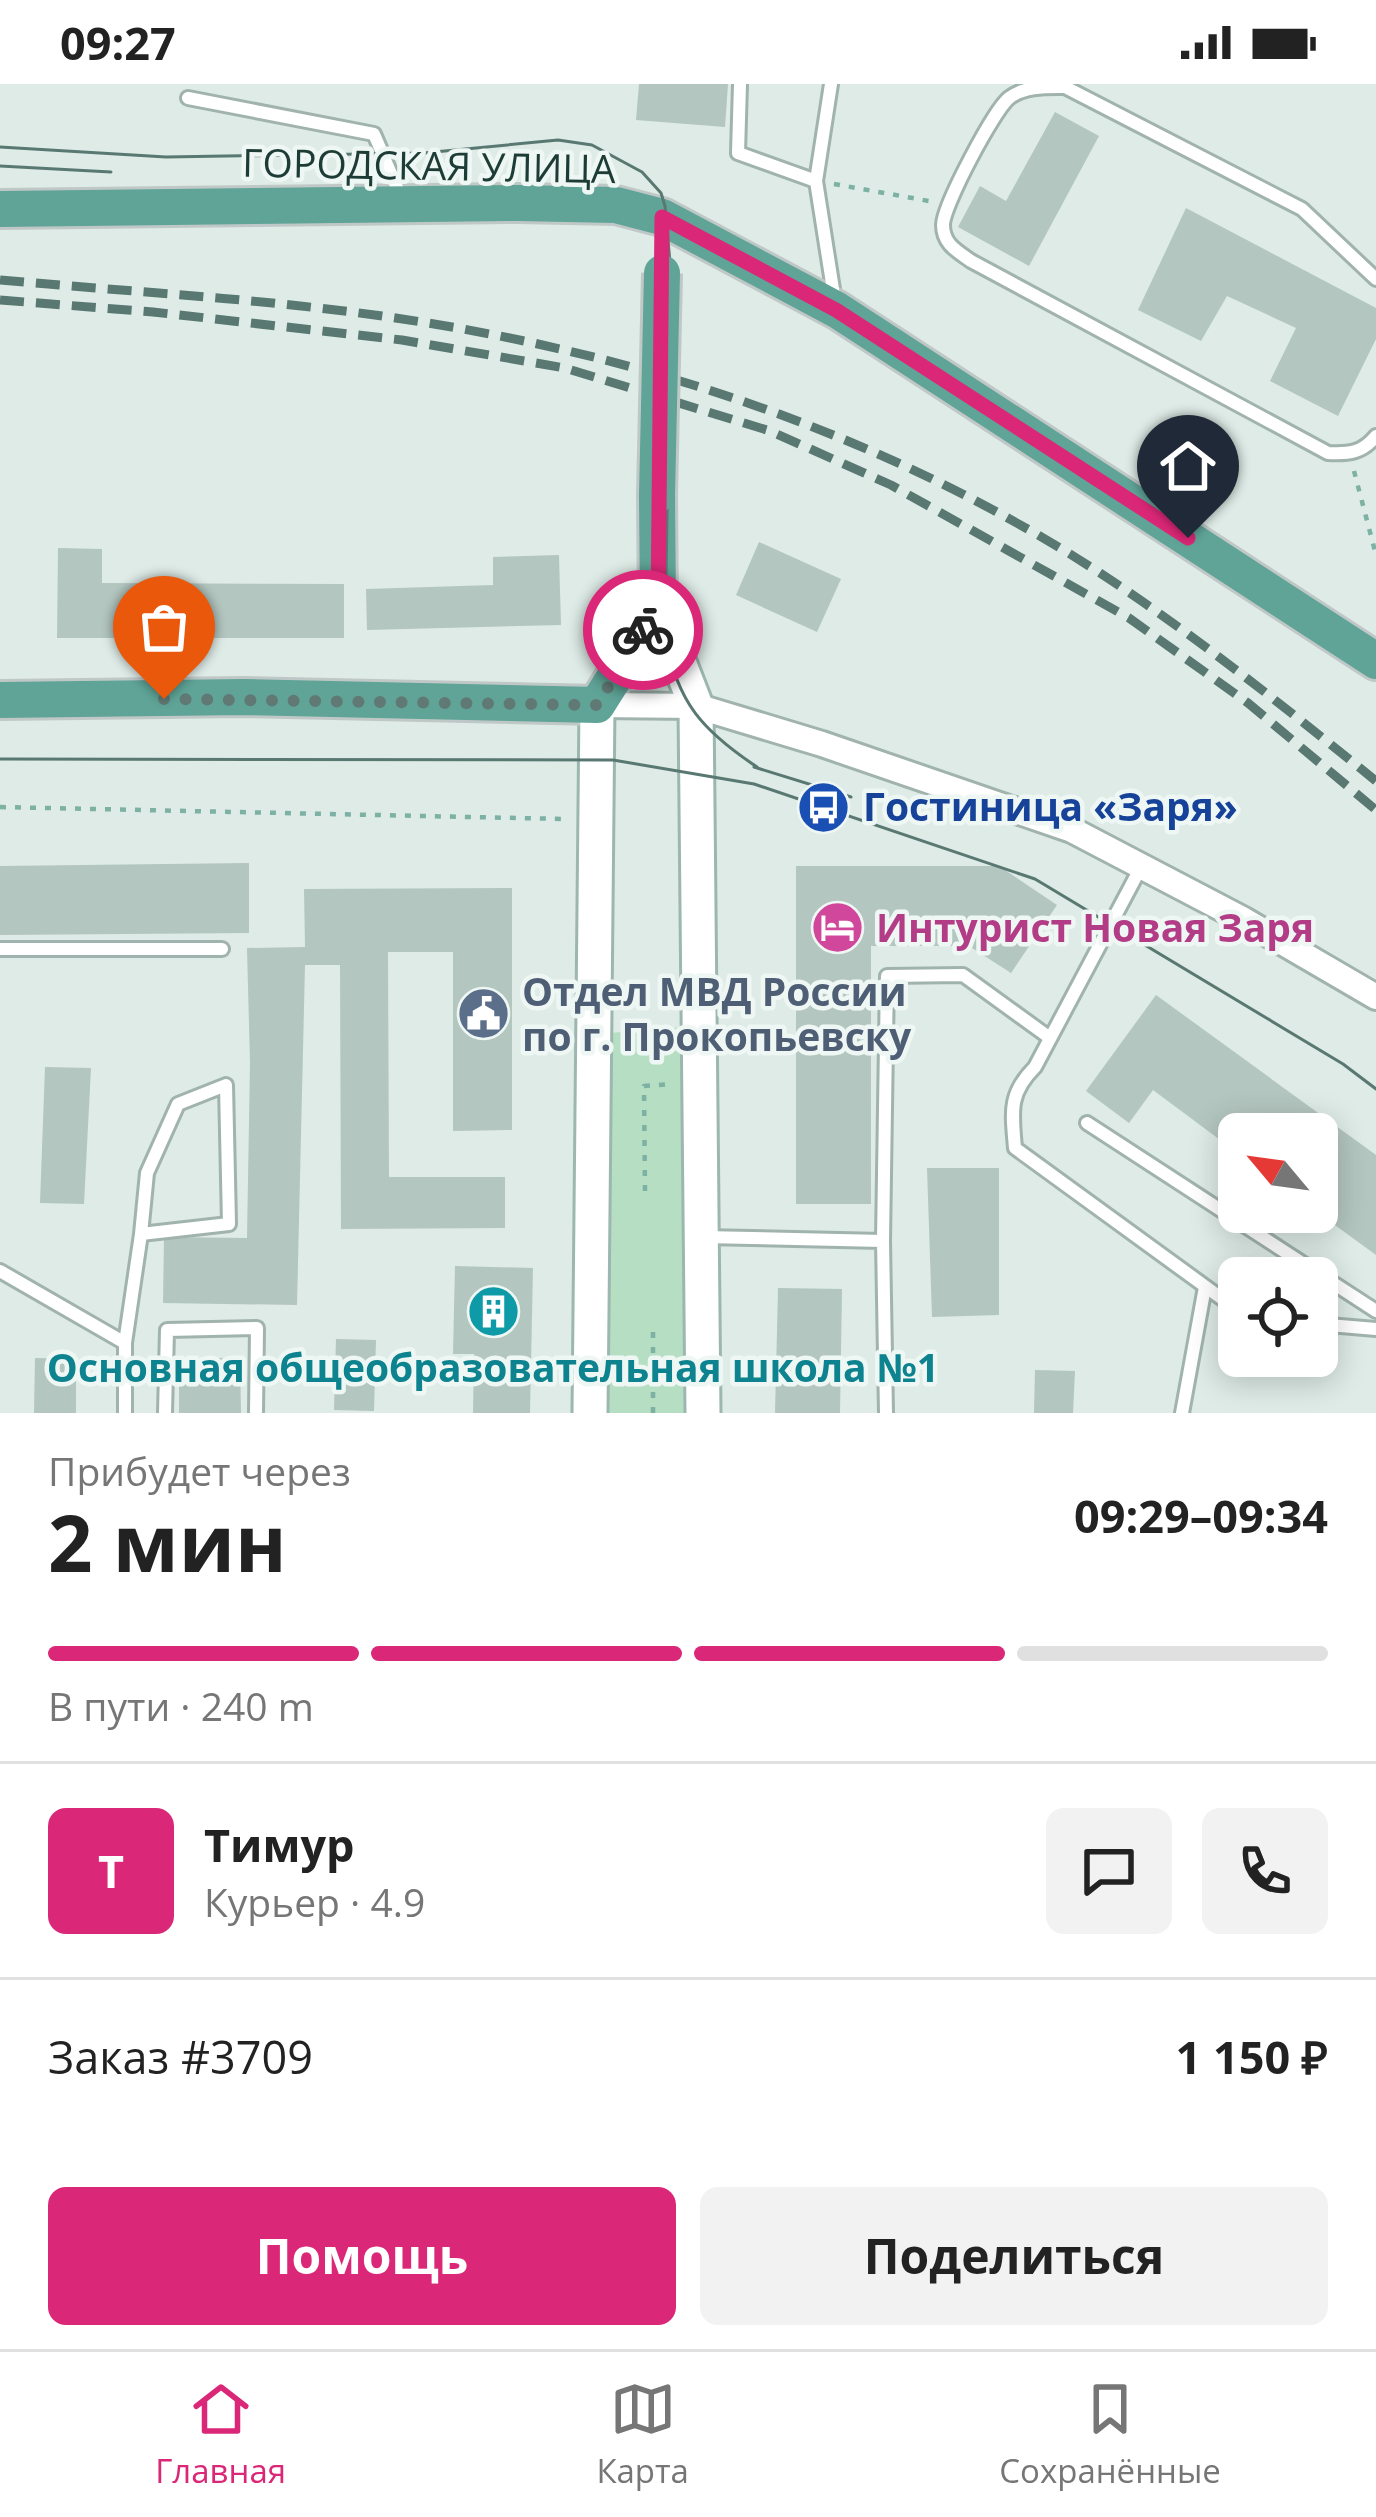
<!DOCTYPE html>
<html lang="ru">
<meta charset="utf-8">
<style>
:root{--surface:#fff;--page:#f2f2f2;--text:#222;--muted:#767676;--line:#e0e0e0;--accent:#db2777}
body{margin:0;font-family:"Open Sans",sans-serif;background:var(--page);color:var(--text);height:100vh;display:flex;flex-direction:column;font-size:45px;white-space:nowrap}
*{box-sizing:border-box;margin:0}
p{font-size:39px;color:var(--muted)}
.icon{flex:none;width:66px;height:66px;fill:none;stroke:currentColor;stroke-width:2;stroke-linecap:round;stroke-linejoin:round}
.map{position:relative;height:1329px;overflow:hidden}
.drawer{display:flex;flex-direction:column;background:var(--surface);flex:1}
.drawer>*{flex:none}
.needle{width:78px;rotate:299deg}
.tools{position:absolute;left:1218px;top:1029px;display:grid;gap:24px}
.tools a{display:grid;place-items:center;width:120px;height:120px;border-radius:18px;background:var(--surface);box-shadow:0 6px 30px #0003;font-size:60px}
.pin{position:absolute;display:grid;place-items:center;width:102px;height:102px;color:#fff;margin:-123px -51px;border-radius:50% 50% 50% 0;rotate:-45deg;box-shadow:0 0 12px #0007}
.pin .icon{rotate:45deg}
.courier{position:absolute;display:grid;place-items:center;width:120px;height:120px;margin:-60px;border:9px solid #db2777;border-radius:50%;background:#fff;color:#222;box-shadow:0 3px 15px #0007}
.summary em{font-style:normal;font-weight:700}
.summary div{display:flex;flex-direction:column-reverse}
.summary{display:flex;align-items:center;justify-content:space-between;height:204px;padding:0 48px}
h1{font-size:78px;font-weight:700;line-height:90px}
.bar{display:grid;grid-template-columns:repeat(4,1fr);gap:18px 12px;align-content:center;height:144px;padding:0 48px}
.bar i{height:15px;border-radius:9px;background:var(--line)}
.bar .on{background:var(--accent)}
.bar p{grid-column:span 4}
.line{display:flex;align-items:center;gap:30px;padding:0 48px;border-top:3px solid var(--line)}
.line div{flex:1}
.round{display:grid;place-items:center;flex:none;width:126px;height:126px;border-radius:18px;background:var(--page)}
.cta{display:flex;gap:24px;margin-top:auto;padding:24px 48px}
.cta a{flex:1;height:138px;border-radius:18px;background:var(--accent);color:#fff;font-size:48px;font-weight:700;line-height:138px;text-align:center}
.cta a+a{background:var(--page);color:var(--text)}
.status{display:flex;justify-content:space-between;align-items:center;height:84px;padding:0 60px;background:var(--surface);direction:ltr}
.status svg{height:33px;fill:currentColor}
.tab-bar{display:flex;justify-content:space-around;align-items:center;height:168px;border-top:3px solid var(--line);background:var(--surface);font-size:33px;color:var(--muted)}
.tab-bar a{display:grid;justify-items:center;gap:6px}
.tab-bar .on{color:var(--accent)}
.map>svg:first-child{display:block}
.green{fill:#b5dec3}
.building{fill:#b3c6bf}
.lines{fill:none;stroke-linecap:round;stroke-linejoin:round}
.service-casing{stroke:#a1b3ae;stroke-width:18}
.minor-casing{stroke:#a1b3ae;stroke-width:30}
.secondary-casing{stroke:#9cb7af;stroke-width:39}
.primary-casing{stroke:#c0c8c7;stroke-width:42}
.path{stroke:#7cb1a4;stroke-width:4.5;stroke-dasharray:6 9;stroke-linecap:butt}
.service{stroke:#fff;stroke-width:12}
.minor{stroke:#fff;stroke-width:24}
.secondary{stroke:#fff;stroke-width:33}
.primary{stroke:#5fa497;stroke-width:36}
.tram{stroke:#587871;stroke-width:3}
.rail{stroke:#587871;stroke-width:9;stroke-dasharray:24 12;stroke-linecap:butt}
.primary-bridge-casing{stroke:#c0c8c7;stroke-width:42;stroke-linecap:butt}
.primary-bridge{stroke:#5fa497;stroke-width:36}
.done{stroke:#617974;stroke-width:12;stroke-dasharray:0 21.6}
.route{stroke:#db2777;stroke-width:15}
.labels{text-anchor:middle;stroke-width:9;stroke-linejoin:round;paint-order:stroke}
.street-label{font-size:39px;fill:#1e3c36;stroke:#eef7f3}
.transit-label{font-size:39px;font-weight:bold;fill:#164399;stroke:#eef7f3;text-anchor:start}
.hotel-label{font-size:39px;font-weight:bold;fill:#b23c85;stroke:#eef7f3;text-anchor:start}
.service-label{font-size:39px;font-weight:bold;fill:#4e5e75;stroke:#eef7f3;text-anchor:start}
.culture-label{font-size:39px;font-weight:bold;fill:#0d838f;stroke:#eef7f3}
</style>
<div class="status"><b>09:27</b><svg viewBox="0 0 49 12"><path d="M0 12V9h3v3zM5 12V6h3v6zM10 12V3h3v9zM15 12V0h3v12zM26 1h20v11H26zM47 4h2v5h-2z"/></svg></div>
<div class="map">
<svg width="1376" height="1329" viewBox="0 0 1376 1329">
<rect width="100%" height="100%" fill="#deebe6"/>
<!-- green -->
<polygon class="green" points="685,943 688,1329 606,1329 610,949"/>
<!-- building -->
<g class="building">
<polygon points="639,0 728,0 725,43 636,36"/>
<polygon points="1055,28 1099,52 1029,182 958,143 980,102 1006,117"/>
<polygon points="1186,124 1376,224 1376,255 1338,332 1270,297 1296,244 1227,212 1201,257 1138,226"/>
<polygon points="759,458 841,495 817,548 736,511"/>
<polygon points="58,464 102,465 102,499 344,500 344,554 57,554"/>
<polygon points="559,471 561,541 367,546 366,505 493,501 493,473"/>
<polygon points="249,779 249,849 0,851 0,782"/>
<polygon points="796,782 999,782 1057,821 1011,889 969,862 871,862 871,1120 796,1120"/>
<polygon points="512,804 512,1046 453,1047 453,868 388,868 389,1093 505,1093 505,1144 341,1145 340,881 305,881 297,1221 163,1219 164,1153 247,1154 250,979 247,864 305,863 304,805"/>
<polygon points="1156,911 1376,1071 1376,1171 1317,1128 1317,1050 1239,1050 1239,1070 1153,1006 1129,1039 1086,1007"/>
<polygon points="45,983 91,984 84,1120 40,1119"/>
<polygon points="927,1084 999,1084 999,1231 932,1233"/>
<polygon points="455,1182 533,1184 530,1329 473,1329 474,1270 453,1270"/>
<polygon points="778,1204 842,1205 840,1329 775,1329"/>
<polygon points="336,1255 376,1256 374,1327 334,1326"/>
<polygon points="35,1274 76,1275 76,1329 34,1329"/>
<polygon points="179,1274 240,1274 241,1329 179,1329"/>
<polygon points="1035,1286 1075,1287 1073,1329 1034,1329"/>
</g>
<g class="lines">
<defs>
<g id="service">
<polyline points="740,0 738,69 816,97"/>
<polyline points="831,0 816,97 835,218"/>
<polyline points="188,14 374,50 401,113"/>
<path d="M1376,195L1302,125L1065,3C1047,3 1024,2 1009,14C994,26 943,122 943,141C943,160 957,167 971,177L1328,369C1349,370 1362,369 1376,352"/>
<path d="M1141,783L1035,983C1008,1010 1012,1028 1015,1064L1239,1227"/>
<polyline points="0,865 222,865"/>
<polyline points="1087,1039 1376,1227"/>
<polyline points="703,1153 883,1157 886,1329"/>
<polyline points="883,1157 887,892 963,891 1050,954"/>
<polyline points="0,1187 125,1259"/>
<polyline points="1317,1240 1376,1245"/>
<polyline points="125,1329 125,1259 141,1150 229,1140 226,1001 178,1020 147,1089 141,1150"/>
<polyline points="165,1329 167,1246 257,1244 256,1329"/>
<polyline points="1182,1329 1205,1203"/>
</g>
<polyline id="minor" points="597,621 696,622 822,660 1072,746 1244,836 1376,913"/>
<g id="secondary">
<polyline points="658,524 696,622 703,1329"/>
<polyline points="590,1329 597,621"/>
</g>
<g id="primary">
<polyline points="0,125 518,119 616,121 662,133 837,226 1376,577"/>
<polyline points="0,616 244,613 597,621 658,524 657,411"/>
</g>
</defs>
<!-- service casing -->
<use href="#service" class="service-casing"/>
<!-- minor casing -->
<use href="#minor" class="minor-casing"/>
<!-- secondary casing -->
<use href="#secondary" class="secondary-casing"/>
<!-- primary casing -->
<use href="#primary" class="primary-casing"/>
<!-- path -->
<g class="path">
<polyline points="834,100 929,117"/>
<polyline points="1354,387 1376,471"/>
<polyline points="0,723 564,735"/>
<polyline points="645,1107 644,1002 671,1000"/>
<polyline points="653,1329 653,1245"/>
</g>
<!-- service -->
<use href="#service" class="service"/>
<!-- minor -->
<use href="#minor" class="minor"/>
<!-- secondary -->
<use href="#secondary" class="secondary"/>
<!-- primary -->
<use href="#primary" class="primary"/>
<!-- tram -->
<g class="tram">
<path d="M0,63L166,73L424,69L558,56L592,61L642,88L661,109L665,122L671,190L665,552C677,619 703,647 757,683"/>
<polyline points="0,82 111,88"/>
<polyline points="0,675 613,676 754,700 1035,795 1343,980 1376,1005"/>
<polyline points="754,683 851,713"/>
</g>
<!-- rail -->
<g class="rail">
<path d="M0,196C145,209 290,216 434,240C658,277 875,351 1070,470C1178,537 1277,617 1376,697"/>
<polyline points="0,216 153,228 402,256 565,284 770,347 891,401 1129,534 1248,619 1376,726"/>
</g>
<defs>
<polyline id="primary-bridge" points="657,411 662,189"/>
</defs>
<!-- primary-bridge casing -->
<use href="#primary-bridge" class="primary-bridge-casing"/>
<!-- primary-bridge -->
<use href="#primary-bridge" class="primary-bridge"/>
</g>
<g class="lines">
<!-- done -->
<polyline class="done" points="164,615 597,621 643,546"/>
<!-- route -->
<polyline class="route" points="643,546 658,524 662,133 836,226 1188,454"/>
</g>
<!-- icons -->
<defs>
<symbol id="bus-disc" viewBox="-11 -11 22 22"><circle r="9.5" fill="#1a4fb4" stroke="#eef7f3"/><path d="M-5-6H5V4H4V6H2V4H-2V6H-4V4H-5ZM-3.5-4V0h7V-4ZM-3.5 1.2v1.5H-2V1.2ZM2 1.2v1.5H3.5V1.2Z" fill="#fff"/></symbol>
<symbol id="hotel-disc" viewBox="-11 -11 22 22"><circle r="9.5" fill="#d1479c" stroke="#eef7f3"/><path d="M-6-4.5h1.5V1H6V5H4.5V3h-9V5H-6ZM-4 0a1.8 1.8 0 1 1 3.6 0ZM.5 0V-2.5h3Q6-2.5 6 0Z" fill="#fff"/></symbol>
<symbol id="civic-disc" viewBox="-11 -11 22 22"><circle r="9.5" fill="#5c6f8a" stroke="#eef7f3"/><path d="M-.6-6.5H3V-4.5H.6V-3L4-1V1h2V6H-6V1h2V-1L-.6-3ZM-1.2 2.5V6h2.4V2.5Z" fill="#fff"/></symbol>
<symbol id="building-disc" viewBox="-11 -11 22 22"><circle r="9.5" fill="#0f9aa8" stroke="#eef7f3"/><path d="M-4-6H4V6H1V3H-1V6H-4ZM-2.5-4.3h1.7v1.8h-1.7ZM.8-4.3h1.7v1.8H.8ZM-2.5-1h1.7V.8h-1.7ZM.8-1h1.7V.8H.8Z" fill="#fff"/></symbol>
</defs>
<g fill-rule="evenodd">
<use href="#bus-disc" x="794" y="694" width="59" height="59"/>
<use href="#hotel-disc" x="808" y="814" width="59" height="59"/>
<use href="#civic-disc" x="454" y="900" width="59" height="59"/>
<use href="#building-disc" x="464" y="1198" width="59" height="59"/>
</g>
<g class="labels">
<!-- street labels -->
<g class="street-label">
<text transform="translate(429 82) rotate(1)" y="14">ГОРОДСКАЯ УЛИЦА</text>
</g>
<!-- transit labels -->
<g class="transit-label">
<text x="863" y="737">Гостиница «Заря»</text>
</g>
<!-- hotel labels -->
<g class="hotel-label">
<text x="876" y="858">Интурист Новая Заря</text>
</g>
<!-- service labels -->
<g class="service-label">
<text x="522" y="922">Отдел МВД России<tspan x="522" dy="45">по г. Прокопьевску</tspan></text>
</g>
<!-- culture labels -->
<g class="culture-label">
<text x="493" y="1298">Основная общеобразовательная школа №1</text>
</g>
</g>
</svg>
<div class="tools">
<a><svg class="needle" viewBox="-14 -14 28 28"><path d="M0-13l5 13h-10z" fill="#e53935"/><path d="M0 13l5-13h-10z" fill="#767676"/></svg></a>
<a><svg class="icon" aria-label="locate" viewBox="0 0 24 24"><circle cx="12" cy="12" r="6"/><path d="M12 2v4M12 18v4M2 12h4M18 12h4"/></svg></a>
</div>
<div class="pin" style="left:164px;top:615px;background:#ea580c"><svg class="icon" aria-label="bag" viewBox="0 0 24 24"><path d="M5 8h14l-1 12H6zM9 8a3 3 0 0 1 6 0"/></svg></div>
<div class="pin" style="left:1188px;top:454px;background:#1f2937"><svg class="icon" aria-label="home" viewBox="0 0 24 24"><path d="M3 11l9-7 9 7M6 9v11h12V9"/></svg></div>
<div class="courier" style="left:643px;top:546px"><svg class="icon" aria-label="bike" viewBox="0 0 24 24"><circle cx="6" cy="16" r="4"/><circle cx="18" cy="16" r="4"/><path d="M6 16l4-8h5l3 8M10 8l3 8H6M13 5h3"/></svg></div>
</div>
<section class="drawer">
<div class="summary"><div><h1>2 мин</h1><p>Прибудет через</p></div><em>09:29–09:34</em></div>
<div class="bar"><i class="on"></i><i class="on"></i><i class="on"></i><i></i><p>В пути · 240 m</p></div>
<div class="line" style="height:216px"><b class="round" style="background:var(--accent);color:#fff">Т</b><div><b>Тимур</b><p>Курьер · 4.9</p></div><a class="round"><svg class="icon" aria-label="chat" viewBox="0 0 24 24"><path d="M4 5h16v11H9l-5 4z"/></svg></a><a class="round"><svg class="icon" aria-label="phone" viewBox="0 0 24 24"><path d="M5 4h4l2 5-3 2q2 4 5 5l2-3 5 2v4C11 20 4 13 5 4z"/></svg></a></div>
<div class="line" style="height:156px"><div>Заказ #3709</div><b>1 150 ₽</b></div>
<div class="cta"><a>Помощь</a><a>Поделиться</a></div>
</section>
<nav class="tab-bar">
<a class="on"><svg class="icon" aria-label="home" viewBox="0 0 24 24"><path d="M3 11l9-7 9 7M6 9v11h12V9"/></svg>Главная</a>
<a><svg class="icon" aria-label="map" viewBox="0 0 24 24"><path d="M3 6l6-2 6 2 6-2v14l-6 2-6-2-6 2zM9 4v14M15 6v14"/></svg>Карта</a>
<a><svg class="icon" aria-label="saved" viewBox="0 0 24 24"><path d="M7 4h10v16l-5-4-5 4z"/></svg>Сохранённые</a>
</nav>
